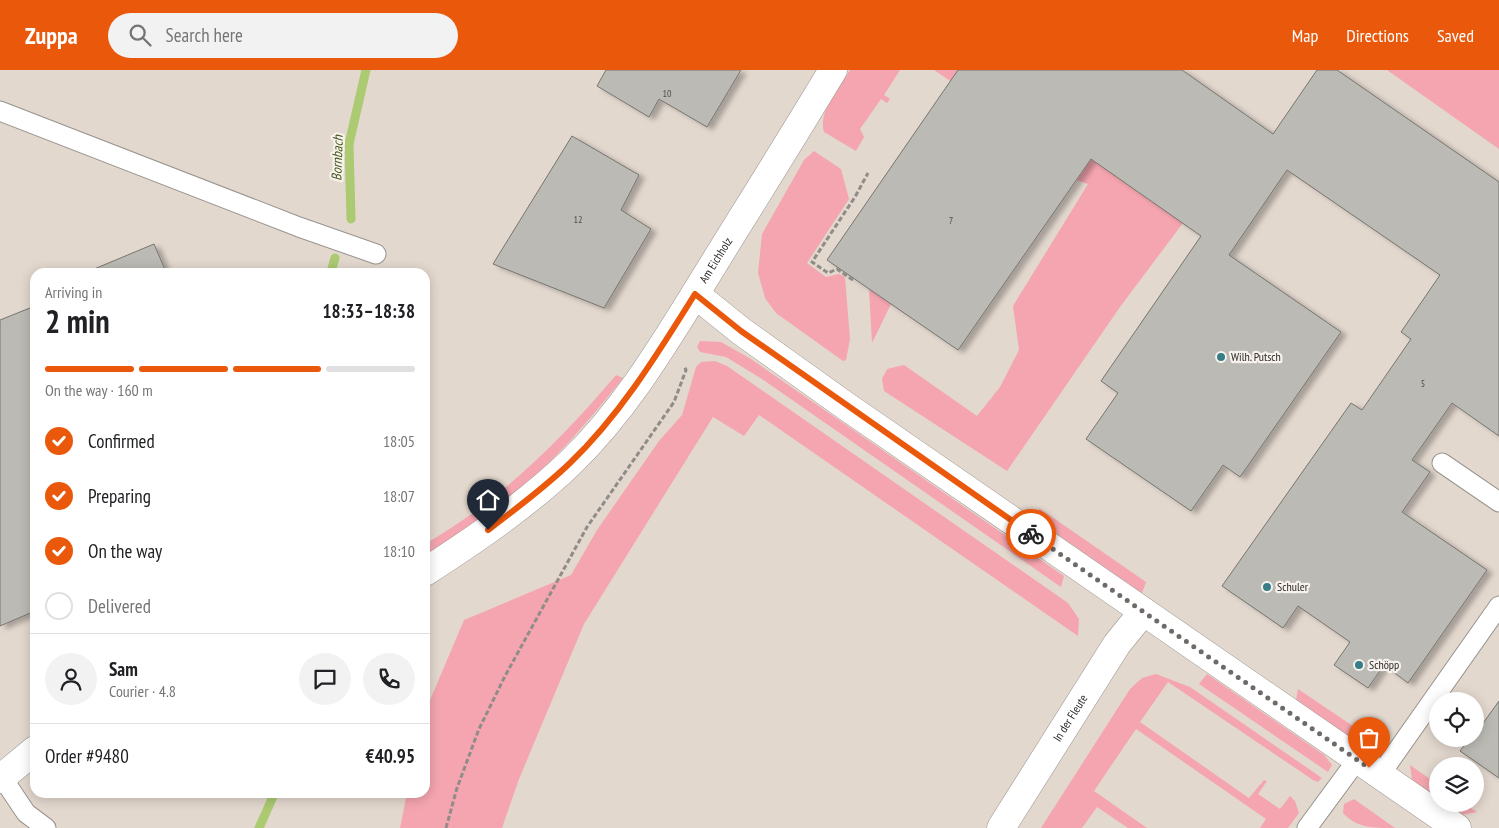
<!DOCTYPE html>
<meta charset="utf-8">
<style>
:root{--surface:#fff;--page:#f2f2f2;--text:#202124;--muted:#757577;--line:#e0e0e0;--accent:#ea580c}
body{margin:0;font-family:"PT Sans Narrow",sans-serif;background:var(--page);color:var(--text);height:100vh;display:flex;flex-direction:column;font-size:19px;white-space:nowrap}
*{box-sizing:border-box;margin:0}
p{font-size:16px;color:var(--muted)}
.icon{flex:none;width:28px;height:28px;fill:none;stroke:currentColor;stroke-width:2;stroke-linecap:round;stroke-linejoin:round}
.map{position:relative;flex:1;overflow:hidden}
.drawer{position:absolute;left:30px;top:198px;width:400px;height:530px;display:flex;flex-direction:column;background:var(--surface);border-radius:15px;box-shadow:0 2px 12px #0003}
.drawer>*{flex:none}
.buttons{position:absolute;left:1429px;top:622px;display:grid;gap:10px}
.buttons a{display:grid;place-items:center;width:55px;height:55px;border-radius:50%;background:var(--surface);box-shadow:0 2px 12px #0003;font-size:25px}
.pin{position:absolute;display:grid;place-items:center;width:42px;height:42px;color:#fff;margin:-51px -21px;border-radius:50% 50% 50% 0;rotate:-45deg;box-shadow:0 0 5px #0007}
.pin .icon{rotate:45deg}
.courier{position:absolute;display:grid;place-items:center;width:50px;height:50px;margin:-25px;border:4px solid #ea580c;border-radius:50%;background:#fff;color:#222;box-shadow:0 1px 6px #0007}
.head em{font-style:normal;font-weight:700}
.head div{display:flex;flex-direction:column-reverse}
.head{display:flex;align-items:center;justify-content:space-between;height:85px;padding:0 15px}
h1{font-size:32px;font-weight:700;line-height:38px}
.bar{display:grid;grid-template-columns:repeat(4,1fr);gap:8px 5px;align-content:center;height:60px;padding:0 15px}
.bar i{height:6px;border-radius:4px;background:var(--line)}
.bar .selected{background:var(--accent)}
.bar p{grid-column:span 4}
.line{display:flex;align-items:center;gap:12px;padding:0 15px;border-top:1px solid var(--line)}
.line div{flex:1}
.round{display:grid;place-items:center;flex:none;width:52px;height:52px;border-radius:26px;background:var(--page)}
ol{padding:0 15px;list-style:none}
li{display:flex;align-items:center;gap:15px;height:55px}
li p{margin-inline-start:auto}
li .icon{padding:5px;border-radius:50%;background:var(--accent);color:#fff;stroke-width:4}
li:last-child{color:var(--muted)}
li i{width:28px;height:28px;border:2px solid var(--line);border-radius:50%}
header{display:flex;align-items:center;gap:30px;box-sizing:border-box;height:70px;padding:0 25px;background:var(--accent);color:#fff}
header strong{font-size:24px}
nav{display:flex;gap:28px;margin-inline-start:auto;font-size:18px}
.search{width:350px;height:45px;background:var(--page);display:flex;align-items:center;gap:12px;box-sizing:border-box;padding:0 18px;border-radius:28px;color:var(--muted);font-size:19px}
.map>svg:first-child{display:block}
.built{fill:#e3d8ce;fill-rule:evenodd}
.green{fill:#f5a5af}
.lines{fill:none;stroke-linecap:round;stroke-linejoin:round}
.stream{stroke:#abca71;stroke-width:9}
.building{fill:#bcbab4;stroke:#76756f;filter:url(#shadow)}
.service-casing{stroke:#98938e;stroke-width:21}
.minor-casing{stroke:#98938e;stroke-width:29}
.secondary-casing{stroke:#98938e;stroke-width:29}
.path{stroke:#908c88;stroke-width:3;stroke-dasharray:5 2.5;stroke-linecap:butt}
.service{stroke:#fff;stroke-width:19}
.minor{stroke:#fff;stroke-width:28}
.secondary{stroke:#fff;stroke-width:28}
.done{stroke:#6e6a67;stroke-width:5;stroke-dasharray:0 9}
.route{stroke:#ea580c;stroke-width:6}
.poi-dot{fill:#367d88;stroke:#f7f2ec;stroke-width:2}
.labels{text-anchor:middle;stroke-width:4.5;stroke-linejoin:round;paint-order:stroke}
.number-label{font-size:10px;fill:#4f4d4a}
.street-label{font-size:12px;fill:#2b2927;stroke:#f7f2ec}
.poi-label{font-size:12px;fill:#2b2927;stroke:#f7f2ec;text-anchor:start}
.water-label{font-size:14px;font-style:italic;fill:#46591b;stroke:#f7f2ec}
</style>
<header>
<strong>Zuppa</strong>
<div class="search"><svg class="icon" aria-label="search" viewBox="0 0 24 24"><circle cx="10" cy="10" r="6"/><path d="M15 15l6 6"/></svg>Search here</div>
<nav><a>Map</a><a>Directions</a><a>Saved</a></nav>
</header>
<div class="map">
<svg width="1499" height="758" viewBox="0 0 1499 758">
<defs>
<filter id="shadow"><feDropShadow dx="5.5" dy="3" stdDeviation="2.5" flood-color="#0004"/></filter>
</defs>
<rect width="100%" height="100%" fill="#eae4df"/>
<!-- built -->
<path class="built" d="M0,0H1499V758H0ZM35,202H425V722H35ZM1438,631H1475V669H1438ZM1438,696H1475V734H1438Z"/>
<!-- green -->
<g class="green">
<path d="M850,0H900L884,25L890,29L887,33L881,29L860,59L864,67L856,81L824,62C818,41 839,18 850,0Z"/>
<polygon points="934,0 964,0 1183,153 1120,237 1007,401 884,321 882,309 887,299 904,295 977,346 1000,317 1019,280 1013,236 1088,114 1076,110 993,40"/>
<polygon points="1387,0 1499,0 1499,79"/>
<polygon points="814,81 841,99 849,129 807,193 826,207 839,204 845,207 850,269 846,290 843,291 776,243 765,228 758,203 762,164 804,90"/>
<polygon points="869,219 891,234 872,273"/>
<polygon points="700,271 721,272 751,289 1064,506 1061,517 762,309 726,287 700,282 697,277"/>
<polygon points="715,291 727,296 1068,533 1079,549 1078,566 759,345 744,366 713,347 584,554 519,709 502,758 400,758 407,723 425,722 425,642 464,550 571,505 597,460 659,371 682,345 696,297 701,292"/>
<path d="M616,305L623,308C589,351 553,393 510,427C483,448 454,467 425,485V474C500,431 560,371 616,305Z"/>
<polygon points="1039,438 1146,512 1142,523 1038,451"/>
<polygon points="1156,604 1190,617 1322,708 1318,712 1313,710 1168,612 1140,652 1246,726 1249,728 1264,710 1267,711 1258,724 1280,739 1290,726 1295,731 1299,743 1288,758 1260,758 1266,749 1136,659 1094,721 1147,758 1128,758 1097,737 1082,758 1041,758 1130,619 1142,608"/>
<polygon points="1207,604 1324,685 1332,695 1328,702 1199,614"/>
<polygon points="1298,619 1378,673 1365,678 1296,630"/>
<polygon points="1410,695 1437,714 1437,728 1412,710"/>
<path d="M1354,729L1395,758C1372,758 1357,758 1343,743L1344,734Z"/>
<polygon points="1446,734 1465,734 1477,742 1462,745"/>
</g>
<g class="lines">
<!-- stream -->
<g class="stream">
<polyline points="351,149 349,74 366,0"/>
<polyline points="331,202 335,188"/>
<polyline points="259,758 275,722"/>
</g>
</g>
<!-- building -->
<g class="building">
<polygon points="606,0 741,0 707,57 659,29 649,47 597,16"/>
<polygon points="958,0 1182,0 1273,64 1317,0 1337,0 1499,112 1499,366 1452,333 1412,390 1430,402 1402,442 1487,500 1408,613 1384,595 1368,618 1334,595 1350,572 1298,536 1283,558 1222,516 1351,333 1362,340 1411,269 1401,262 1440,205 1287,100 1229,185 1341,262 1240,407 1223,395 1191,441 1086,369 1118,323 1101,311 1201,166 1091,89 958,280 827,190"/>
<polygon points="572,66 639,105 621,140 651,159 604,238 493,194"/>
<polygon points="154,174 166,202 87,202"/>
<polygon points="35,236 35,541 0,556 0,250"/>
<polygon points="1499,631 1499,708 1460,681 1469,669 1475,669 1475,659 1479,654 1481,656"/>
</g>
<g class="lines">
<defs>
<g id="service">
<polyline points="0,41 299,157 376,184"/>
<polyline points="1442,393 1499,432"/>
<polyline points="1380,705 1499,536"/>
<polyline points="2,707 26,743 46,758"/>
<polyline points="1307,758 1357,690"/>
</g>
<g id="minor">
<polyline points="695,224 741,261 843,334 1457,758"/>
<path id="s1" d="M1001,758L1117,574L1143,542"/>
</g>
<g id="secondary">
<path id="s2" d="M425,502C476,469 526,435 570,393C627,338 667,269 708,203C750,135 792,68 833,0"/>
<polyline points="0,709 35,680"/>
</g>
</defs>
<!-- service casing -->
<use href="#service" class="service-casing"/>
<!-- minor casing -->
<use href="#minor" class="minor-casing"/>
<!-- secondary casing -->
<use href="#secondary" class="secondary-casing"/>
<!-- path -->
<g class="path">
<polyline points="853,210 837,199 828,203 812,192 855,127 868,103"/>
<polyline points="446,758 457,718 479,659 505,606 587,457 674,332 686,300 684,296"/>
</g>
<!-- service -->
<use href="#service" class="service"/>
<!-- minor -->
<use href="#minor" class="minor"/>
<!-- secondary -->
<use href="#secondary" class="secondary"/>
</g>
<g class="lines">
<!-- done -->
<polyline class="done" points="1031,464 1369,698"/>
<!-- route -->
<path class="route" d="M488,460C516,439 545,417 570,393C621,344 658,283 695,224L741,261L1031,464"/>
</g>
<!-- markers -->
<g class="poi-dot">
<circle cx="1221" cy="287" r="5"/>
<circle cx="1267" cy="517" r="5"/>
<circle cx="1359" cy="595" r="5"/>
</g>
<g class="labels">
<!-- number labels -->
<g class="number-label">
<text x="667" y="27">10</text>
<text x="578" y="153">12</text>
<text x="951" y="154">7</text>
<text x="1423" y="317">5</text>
</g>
<!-- street labels -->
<g class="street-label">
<text dy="4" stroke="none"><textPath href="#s2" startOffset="432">Am Eichholz</textPath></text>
<text dy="4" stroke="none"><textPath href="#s1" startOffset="130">In der Fleute</textPath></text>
</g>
<!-- poi labels -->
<g class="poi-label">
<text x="1231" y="291">Wilh. Putsch</text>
<text x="1277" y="521">Schuler</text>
<text x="1369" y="599">Schöpp</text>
</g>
<!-- water labels -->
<g class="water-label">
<text transform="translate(337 88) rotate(-88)" y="5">Bornbach</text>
</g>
</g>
</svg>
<div class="buttons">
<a><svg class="icon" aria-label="locate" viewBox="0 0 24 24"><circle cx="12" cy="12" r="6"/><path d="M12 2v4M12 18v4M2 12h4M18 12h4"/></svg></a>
<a><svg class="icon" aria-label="layers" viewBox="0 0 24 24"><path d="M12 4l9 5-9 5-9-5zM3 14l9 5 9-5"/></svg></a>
</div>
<div class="pin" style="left:1369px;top:698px;background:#ea580c"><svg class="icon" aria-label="bag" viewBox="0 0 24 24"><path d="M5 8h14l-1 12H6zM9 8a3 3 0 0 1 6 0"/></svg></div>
<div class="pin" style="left:488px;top:460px;background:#1f2937"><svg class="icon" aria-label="home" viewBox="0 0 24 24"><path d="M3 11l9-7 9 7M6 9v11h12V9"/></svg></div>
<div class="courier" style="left:1031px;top:464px"><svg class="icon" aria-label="bike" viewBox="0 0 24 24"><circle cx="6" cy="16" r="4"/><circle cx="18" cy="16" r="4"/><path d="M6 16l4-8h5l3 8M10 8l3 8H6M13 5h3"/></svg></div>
<section class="drawer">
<div class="head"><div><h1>2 min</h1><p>Arriving in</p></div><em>18:33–18:38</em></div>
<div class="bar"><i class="selected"></i><i class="selected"></i><i class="selected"></i><i></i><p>On the way · 160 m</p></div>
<ol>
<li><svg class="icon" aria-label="check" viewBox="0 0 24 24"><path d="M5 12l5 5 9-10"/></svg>Confirmed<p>18:05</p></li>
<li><svg class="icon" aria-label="check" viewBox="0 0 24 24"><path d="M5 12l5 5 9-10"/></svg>Preparing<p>18:07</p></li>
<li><svg class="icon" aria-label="check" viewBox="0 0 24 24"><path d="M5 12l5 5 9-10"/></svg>On the way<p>18:10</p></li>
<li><i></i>Delivered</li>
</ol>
<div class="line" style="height:90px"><a class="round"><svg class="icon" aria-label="person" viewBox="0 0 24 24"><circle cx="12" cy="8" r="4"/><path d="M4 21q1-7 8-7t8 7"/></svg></a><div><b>Sam</b><p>Courier · 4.8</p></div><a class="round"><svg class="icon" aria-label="chat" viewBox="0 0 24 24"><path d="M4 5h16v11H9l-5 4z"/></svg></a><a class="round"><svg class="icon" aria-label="phone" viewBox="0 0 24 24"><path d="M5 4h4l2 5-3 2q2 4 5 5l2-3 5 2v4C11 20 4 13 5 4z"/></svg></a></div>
<div class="line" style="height:65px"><div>Order #9480</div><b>€40.95</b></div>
</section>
</div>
